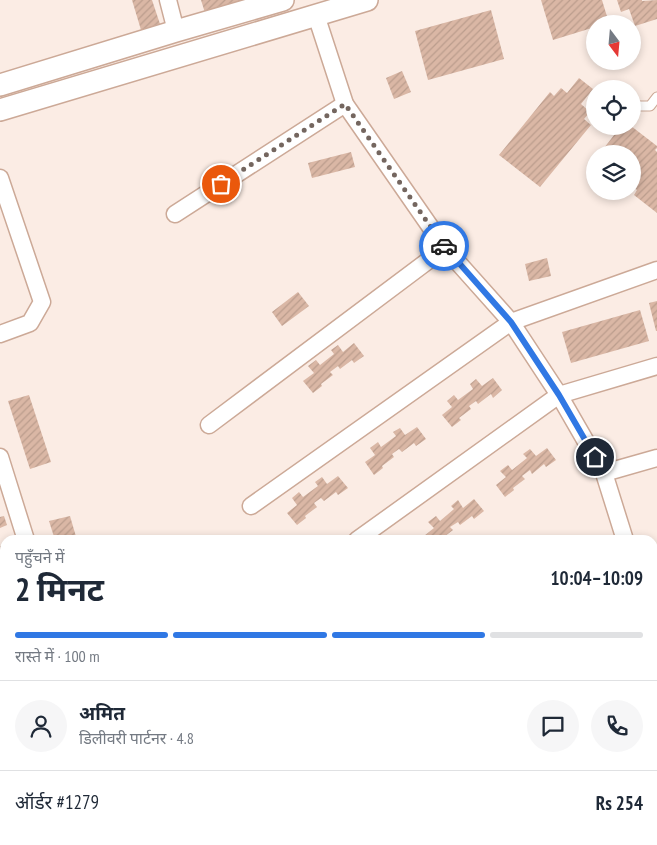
<!DOCTYPE html>
<html lang="hi">
<meta charset="utf-8">
<style>
:root{--surface:#fff;--page:#f6f6f7;--text:#1f2937;--muted:#747a83;--line:#e0e1e3;--accent:#3078e4}
body{margin:0;font-family:"PT Sans Narrow","Noto Sans Devanagari",sans-serif;background:var(--page);color:var(--text);height:100vh;display:flex;flex-direction:column;font-size:19px;white-space:nowrap}
*{box-sizing:border-box;margin:0}
p{font-size:16px;color:var(--muted)}
.icon{flex:none;width:28px;height:28px;fill:none;stroke:currentColor;stroke-width:2;stroke-linecap:round;stroke-linejoin:round}
.map{position:relative;flex:1;overflow:hidden}
.sheet{position:absolute;left:0px;top:535px;width:658px;height:310px;display:flex;flex-direction:column;background:var(--surface);border-radius:15px 15px 0 0;box-shadow:0 2px 8px #0003}
.sheet>*{flex:none}
.needle{width:32px;rotate:164deg}
.tools{position:absolute;left:586px;top:15px;display:grid;gap:10px}
.tools a{display:grid;place-items:center;width:55px;height:55px;border-radius:50%;background:var(--surface);box-shadow:0 2px 8px #0003;font-size:25px}
.pin{position:absolute;display:grid;place-items:center;width:42px;height:42px;color:#fff;margin:-21px;border:2px solid #fff;border-radius:50%;box-shadow:0 1px 5px #0007}
.courier{position:absolute;display:grid;place-items:center;width:50px;height:50px;margin:-25px;border:4px solid #3078e4;border-radius:50%;background:#fff;color:#222;box-shadow:0 1px 6px #0007}
.headline em{font-style:normal;font-weight:700}
.headline div{display:flex;flex-direction:column-reverse}
.headline{display:flex;align-items:center;justify-content:space-between;height:85px;padding:0 15px}
h1{font-size:32px;font-weight:700;line-height:38px}
.bar{display:grid;grid-template-columns:repeat(4,1fr);gap:8px 5px;align-content:center;height:60px;padding:0 15px}
.bar i{height:6px;border-radius:4px;background:var(--line)}
.bar .selected{background:var(--accent)}
.bar p{grid-column:span 4}
.line{display:flex;align-items:center;gap:12px;padding:0 15px;border-top:1px solid var(--line)}
.line div{flex:1}
.round{display:grid;place-items:center;flex:none;width:52px;height:52px;border-radius:26px;background:var(--page)}
.map>svg:first-child{display:block}
.building{fill:url(#building-hatch)}
.lines{fill:none;stroke-linecap:round;stroke-linejoin:round}
.service-casing{stroke:#cca997;stroke-width:11}
.minor-casing{stroke:#cca997;stroke-width:19}
.tertiary-casing{stroke:#cca997;stroke-width:24}
.service{stroke:#fff;stroke-width:9}
.minor{stroke:#fff;stroke-width:16}
.tertiary{stroke:#fff;stroke-width:21}
.done{stroke:#74665f;stroke-width:5;stroke-dasharray:0 9}
.route{stroke:#3078e4;stroke-width:6}
</style>
<div class="map">
<svg width="657" height="845" viewBox="0 0 657 845">
<defs>
<pattern id="building-hatch" width="6" height="6" patternUnits="userSpaceOnUse" patternTransform="scale(1.25)"><rect width="6" height="6" fill="#dab7a5"/><path d="M-1 1l2-2M0 6l6-6M5 7l2-2" fill="none" stroke="#bb9d8d"/></pattern>
</defs>
<rect width="100%" height="100%" fill="#fbece4"/>
<!-- building -->
<g class="building">
<polygon points="132,0 152,0 160,24 141,30"/>
<polygon points="201,0 257,0 206,16"/>
<polygon points="541,0 602,0 609,23 595,24 595,27 553,40"/>
<polygon points="617,0 642,0 642,1 657,0 657,19 635,26 629,9 621,12"/>
<polygon points="491,10 504,59 428,80 415,31"/>
<polygon points="402,71 411,92 394,99 386,78"/>
<polygon points="579,78 593,89 581,104 590,112 584,119 591,125 540,187 499,155 550,92 554,96 561,88 567,93"/>
<polygon points="621,126 631,126 657,146 657,148 655,150 657,152 657,213 634,195 637,190 632,186 632,154 603,154 601,152"/>
<polygon points="351,152 355,167 312,178 308,163"/>
<polygon points="547,258 551,276 529,281 525,264"/>
<polygon points="298,292 309,306 282,326 272,312"/>
<polygon points="657,301 657,331 656,331 649,303"/>
<polygon points="640,310 649,341 571,363 562,332"/>
<polygon points="354,343 364,356 354,363 352,360 340,369 338,366 330,372 333,375 321,384 322,386 313,393 303,381 314,373 308,366 316,360 320,365 334,354 331,350 338,345 343,352"/>
<polygon points="493,378 502,390 493,398 491,394 478,404 476,401 469,406 471,409 459,418 461,420 452,427 442,415 452,407 447,401 454,395 458,400 473,389 470,384 476,379 482,386"/>
<polygon points="29,395 51,462 30,469 8,401"/>
<polygon points="417,427 426,439 416,446 414,443 402,452 399,449 392,454 394,457 382,466 383,468 374,475 365,462 375,455 370,448 378,442 381,447 396,436 393,432 400,428 405,435"/>
<polygon points="547,448 556,460 546,467 544,464 532,474 530,470 522,476 525,479 513,488 514,490 505,497 496,485 506,477 500,471 508,465 512,470 527,458 523,454 530,449 536,456"/>
<polygon points="338,476 348,488 338,495 336,492 324,501 321,498 314,503 317,507 305,516 306,518 297,525 287,513 297,505 292,498 299,492 303,497 318,486 315,482 322,477 327,484"/>
<polygon points="474,499 484,511 474,519 472,516 460,525 458,522 450,527 453,530 440,540 426,540 424,536 434,528 428,522 436,516 440,521 454,509 451,506 458,500 463,508"/>
<polygon points="4,516 7,525 0,528 0,517"/>
<polygon points="70,516 77,540 55,540 49,521"/>
<polygon points="5,545 5,558 2,559 5,567 5,614 0,616 0,546"/>
<polygon points="5,666 5,689 0,691 0,668"/>
<polygon points="5,750 5,786 0,787 0,752"/>
<polygon points="656,797 657,844 654,845 652,840 652,798"/>
<polygon points="215,840 269,840 269,841 253,845 217,845"/>
<polygon points="575,840 610,840 612,845 593,845 592,841 577,845"/>
</g>
<g class="lines">
<defs>
<polyline id="service" points="632,106 650,106 657,97"/>
<g id="minor">
<polyline points="168,0 176,31"/>
<polyline points="316,15 345,104 445,248 511,322 559,395 604,473 625,540"/>
<polyline points="0,178 42,302 30,323 0,334"/>
<polyline points="175,214 345,104"/>
<polyline points="209,425 445,248"/>
<polyline points="0,457 26,540"/>
<polyline points="604,473 657,458"/>
<polyline points="251,506 511,322 657,270"/>
<polyline points="357,540 559,395 657,366"/>
<polyline points="652,623 657,637"/>
<polyline points="0,636 5,635"/>
<polyline points="652,756 657,755"/>
<polyline points="0,811 5,810"/>
<polyline points="354,845 371,840"/>
</g>
<g id="tertiary">
<polyline points="0,85 176,31 283,0"/>
<polyline points="0,110 367,0"/>
</g>
</defs>
<!-- service casing -->
<use href="#service" class="service-casing"/>
<!-- minor casing -->
<use href="#minor" class="minor-casing"/>
<!-- tertiary casing -->
<use href="#tertiary" class="tertiary-casing"/>
<!-- service -->
<use href="#service" class="service"/>
<!-- minor -->
<use href="#minor" class="minor"/>
<!-- tertiary -->
<use href="#tertiary" class="tertiary"/>
</g>
<g class="lines">
<!-- done -->
<polyline class="done" points="221,184 345,104 444,246"/>
<!-- route -->
<polyline class="route" points="444,246 511,322 559,395 595,457"/>
</g>
</svg>
<div class="tools">
<a><svg class="needle" viewBox="-14 -14 28 28"><path d="M0-13l5 13h-10z" fill="#e53935"/><path d="M0 13l5-13h-10z" fill="#747a83"/></svg></a>
<a><svg class="icon" aria-label="locate" viewBox="0 0 24 24"><circle cx="12" cy="12" r="6"/><path d="M12 2v4M12 18v4M2 12h4M18 12h4"/></svg></a>
<a><svg class="icon" aria-label="layers" viewBox="0 0 24 24"><path d="M12 4l9 5-9 5-9-5zM3 14l9 5 9-5"/></svg></a>
</div>
<div class="pin" style="left:221px;top:184px;background:#ea580c"><svg class="icon" aria-label="bag" viewBox="0 0 24 24"><path d="M5 8h14l-1 12H6zM9 8a3 3 0 0 1 6 0"/></svg></div>
<div class="pin" style="left:595px;top:457px;background:#1f2937"><svg class="icon" aria-label="home" viewBox="0 0 24 24"><path d="M3 11l9-7 9 7M6 9v11h12V9"/></svg></div>
<div class="courier" style="left:444px;top:246px"><svg class="icon" aria-label="car" viewBox="0 0 24 24"><path d="M5 17H2v-5l4-1 3-4h7l3 4 3 1v5h-3M9 17h6M6 11h13"/><circle cx="7" cy="17" r="2"/><circle cx="17" cy="17" r="2"/></svg></div>
<section class="sheet">
<div class="headline"><div><h1>2 मिनट</h1><p>पहुँचने में</p></div><em>10:04–10:09</em></div>
<div class="bar"><i class="selected"></i><i class="selected"></i><i class="selected"></i><i></i><p>रास्ते में · 100 m</p></div>
<div class="line" style="height:90px"><a class="round"><svg class="icon" aria-label="person" viewBox="0 0 24 24"><circle cx="12" cy="8" r="4"/><path d="M4 21q1-7 8-7t8 7"/></svg></a><div><b>अमित</b><p>डिलीवरी पार्टनर · 4.8</p></div><a class="round"><svg class="icon" aria-label="chat" viewBox="0 0 24 24"><path d="M4 5h16v11H9l-5 4z"/></svg></a><a class="round"><svg class="icon" aria-label="phone" viewBox="0 0 24 24"><path d="M5 4h4l2 5-3 2q2 4 5 5l2-3 5 2v4C11 20 4 13 5 4z"/></svg></a></div>
<div class="line" style="height:65px"><div>ऑर्डर #1279</div><b>Rs 254</b></div>
</section>
</div>
